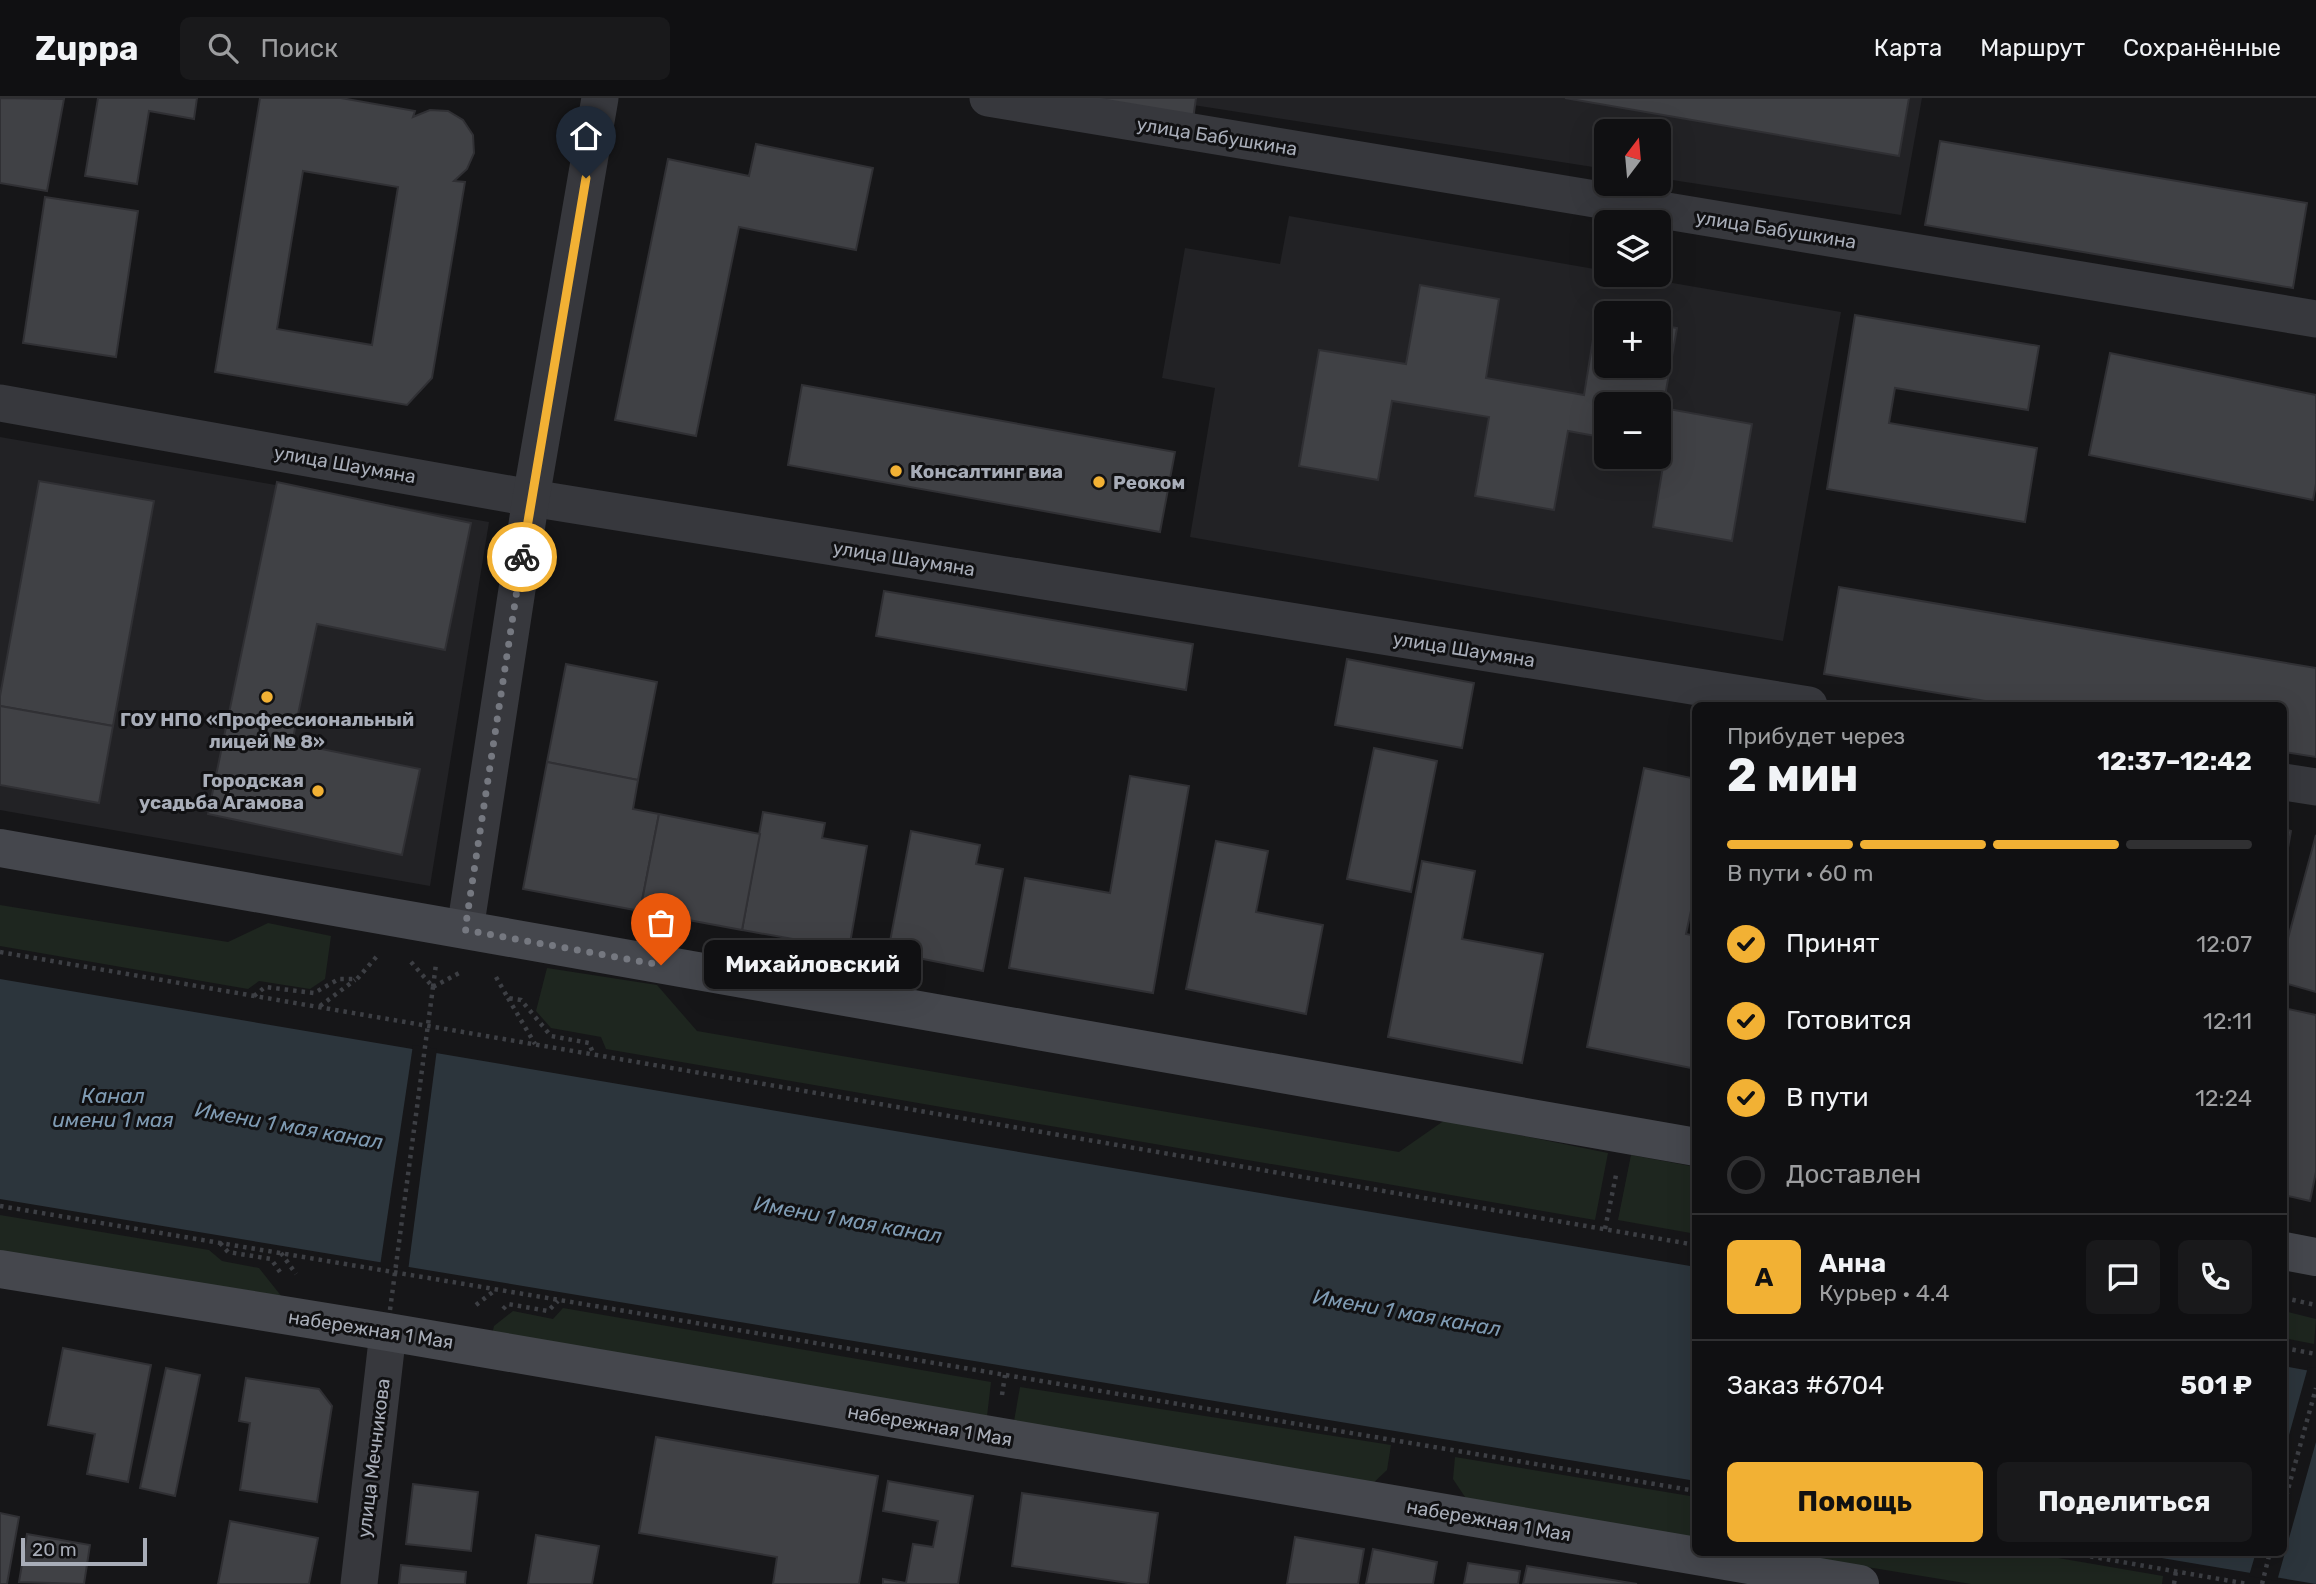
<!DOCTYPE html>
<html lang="ru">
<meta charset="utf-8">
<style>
:root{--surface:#101012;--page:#19191b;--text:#f1f3f6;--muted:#9c9d9f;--line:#303032;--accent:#f2b134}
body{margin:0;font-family:Rubik,sans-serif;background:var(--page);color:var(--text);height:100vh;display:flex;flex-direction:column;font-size:26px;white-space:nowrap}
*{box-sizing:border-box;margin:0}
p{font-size:23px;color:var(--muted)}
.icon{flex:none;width:38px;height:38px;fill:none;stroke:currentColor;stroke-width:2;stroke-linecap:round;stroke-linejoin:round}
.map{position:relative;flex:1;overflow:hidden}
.details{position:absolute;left:1692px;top:604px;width:595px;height:854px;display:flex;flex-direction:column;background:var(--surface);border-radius:10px;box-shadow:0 7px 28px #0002,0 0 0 2px var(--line)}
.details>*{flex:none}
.needle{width:46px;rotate:16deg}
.controls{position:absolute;left:1594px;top:21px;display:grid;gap:14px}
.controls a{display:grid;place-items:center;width:77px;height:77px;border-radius:10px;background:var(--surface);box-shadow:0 7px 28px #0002,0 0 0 2px var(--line);font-size:35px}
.scale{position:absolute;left:21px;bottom:18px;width:126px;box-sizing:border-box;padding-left:7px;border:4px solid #a8adb8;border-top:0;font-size:19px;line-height:24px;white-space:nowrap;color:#a8adb8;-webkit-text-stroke:5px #111113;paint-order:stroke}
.pin{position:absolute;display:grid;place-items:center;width:60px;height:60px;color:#fff;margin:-72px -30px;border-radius:50% 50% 50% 0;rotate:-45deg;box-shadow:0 0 7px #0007}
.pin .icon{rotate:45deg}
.courier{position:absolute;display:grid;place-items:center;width:70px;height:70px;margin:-35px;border:5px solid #f2b134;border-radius:50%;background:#fff;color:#222;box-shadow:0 2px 9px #0007}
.bubble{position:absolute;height:49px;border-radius:10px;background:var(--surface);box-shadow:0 7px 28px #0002,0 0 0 2px var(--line);font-size:23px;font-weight:700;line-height:49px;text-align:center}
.summary em{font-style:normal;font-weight:700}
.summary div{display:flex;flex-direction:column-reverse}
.summary{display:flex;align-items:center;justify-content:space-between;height:119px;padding:0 35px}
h1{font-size:46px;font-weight:700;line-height:52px}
.bar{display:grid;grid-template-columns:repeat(4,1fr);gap:10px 7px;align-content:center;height:84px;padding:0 35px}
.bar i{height:9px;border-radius:5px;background:var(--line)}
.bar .active{background:var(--accent)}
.bar p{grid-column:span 4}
.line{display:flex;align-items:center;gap:18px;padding:0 35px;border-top:2px solid var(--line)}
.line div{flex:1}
.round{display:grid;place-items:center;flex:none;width:74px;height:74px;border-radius:10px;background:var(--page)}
ol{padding:0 35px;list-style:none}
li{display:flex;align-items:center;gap:21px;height:77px}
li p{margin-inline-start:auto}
li .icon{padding:7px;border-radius:50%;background:var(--accent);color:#111;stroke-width:4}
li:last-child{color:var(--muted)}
li i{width:38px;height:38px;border:4px solid var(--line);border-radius:50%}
.cta{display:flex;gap:14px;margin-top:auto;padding:14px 35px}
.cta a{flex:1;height:80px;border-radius:10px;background:var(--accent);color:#111;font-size:28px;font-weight:700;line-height:80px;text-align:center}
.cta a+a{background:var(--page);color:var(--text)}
header{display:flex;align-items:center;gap:42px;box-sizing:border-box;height:98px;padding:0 35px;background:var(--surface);border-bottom:2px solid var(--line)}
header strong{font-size:33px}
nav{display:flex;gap:38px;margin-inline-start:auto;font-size:24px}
.search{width:490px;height:63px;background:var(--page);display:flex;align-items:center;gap:18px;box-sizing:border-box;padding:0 24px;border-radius:10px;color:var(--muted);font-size:26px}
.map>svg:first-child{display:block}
.built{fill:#222225;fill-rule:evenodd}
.green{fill:#1e261f}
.water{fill:#2c353c}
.pier{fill:#161618}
.building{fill:#404145;stroke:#303034;stroke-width:2;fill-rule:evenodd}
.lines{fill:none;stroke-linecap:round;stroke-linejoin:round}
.path{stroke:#3d3f44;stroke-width:4.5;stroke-dasharray:3.5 5;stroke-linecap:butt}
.street{stroke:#37383d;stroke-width:37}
.secondary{stroke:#45474d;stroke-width:38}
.path-bridge{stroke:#3d3f44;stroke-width:4.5;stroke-dasharray:3.5 5;stroke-linecap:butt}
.done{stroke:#757880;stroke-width:7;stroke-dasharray:0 12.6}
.route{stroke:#f2b134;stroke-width:9}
.poi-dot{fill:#f2b134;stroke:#111113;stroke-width:2.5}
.labels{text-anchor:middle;stroke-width:6;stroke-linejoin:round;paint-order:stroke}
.street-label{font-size:19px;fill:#a8adb8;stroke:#111113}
.poi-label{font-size:19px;font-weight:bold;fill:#a8adb8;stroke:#111113;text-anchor:start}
.water-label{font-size:21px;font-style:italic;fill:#7f9bb3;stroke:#111113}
</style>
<header>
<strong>Zuppa</strong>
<div class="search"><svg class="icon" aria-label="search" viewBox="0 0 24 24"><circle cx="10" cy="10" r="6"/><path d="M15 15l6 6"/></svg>Поиск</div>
<nav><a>Карта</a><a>Маршрут</a><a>Сохранённые</a></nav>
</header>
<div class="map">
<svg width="2316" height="1486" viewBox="0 0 2316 1486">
<rect width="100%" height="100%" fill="#161618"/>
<!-- built -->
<g class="built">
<polygon points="1148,0 1922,0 1901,117 1659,80 1659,33 1606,33 1606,71"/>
<path d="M1289,118L1606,173V177H1626L1841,214L1783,543L1190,439L1215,290L1162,280L1185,150L1280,166ZM1606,215H1659V268H1606ZM1606,306H1659V359H1606Z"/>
<polygon points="0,339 489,424 430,788 0,712"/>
</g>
<!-- green -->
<g class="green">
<polygon points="0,807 228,844 268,825 331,838 325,881 310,891 259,883 248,891 0,848"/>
<polygon points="547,870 657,887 697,933 1399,1054 1445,1022 1608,1055 1595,1122 606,951 601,939 551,930 536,913"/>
<polygon points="1631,1057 1696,1069 1696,1136 1618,1122"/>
<polygon points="0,1117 209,1152 222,1163 259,1170 286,1204 0,1158"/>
<polygon points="563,1210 991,1284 986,1327 491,1241 494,1228 513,1213 553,1221"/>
<polygon points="2284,1213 2316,1221 2314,1246 2284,1240"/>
<polygon points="1020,1289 1391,1347 1387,1372 1369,1389 1013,1329"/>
<polygon points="1455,1359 1696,1399 1696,1441 1469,1405 1453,1381"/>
<polygon points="1775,1454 2023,1454 2163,1478 2162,1486 1971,1486"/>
</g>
<!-- water -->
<g class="water">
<polygon points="0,881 1696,1169 1696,1383 0,1101"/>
<polygon points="2284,1268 2316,1274 2316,1486 2126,1454 2284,1454"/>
</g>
<!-- pier -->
<g class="pier">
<polygon points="413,947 437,951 408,1173 380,1168"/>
<polygon points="2308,1269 2316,1270 2316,1344 2277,1483 2249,1478 2256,1454 2284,1454 2284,1355"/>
</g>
<!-- building -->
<g class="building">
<polygon points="0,0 64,1 47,93 0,85"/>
<polygon points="98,0 197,0 194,21 149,13 137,86 85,78"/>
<path d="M260,0H341L415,13L413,19L430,12L448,13L463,22L473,37L474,55L467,71L454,83L465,84L432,280L407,307L215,274ZM303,73L398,89L372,247L277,231Z"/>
<polygon points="1020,0 1196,0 1192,29"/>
<polygon points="1565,0 1909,0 1899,58"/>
<polygon points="1940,43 2307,105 2293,190 1925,127"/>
<polygon points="756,46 873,70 856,152 739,129 696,338 615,322 668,61 749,78"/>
<polygon points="45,99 138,113 116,259 23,245"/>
<polygon points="1420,187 1499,201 1486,280 1584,297 1597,217 1606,219 1606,268 1659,268 1659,227 1677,230 1663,310 1752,326 1732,443 1653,429 1666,350 1659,348 1659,306 1606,306 1606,340 1568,333 1554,412 1475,398 1489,319 1392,303 1378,382 1299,368 1319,252 1406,266"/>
<polygon points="1855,217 2039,248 2028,312 1895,290 1889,325 2037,350 2025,424 1827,391"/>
<polygon points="2110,255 2316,297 2316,386 2313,402 2089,357"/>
<polygon points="802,287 1175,354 1160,434 788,367"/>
<polygon points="39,383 154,403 113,628 0,608 0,598"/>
<polygon points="277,384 471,425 445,552 317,526 292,645 420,671 402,757 208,716"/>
<polygon points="1839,489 2316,570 2316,659 2284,654 2284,607 2009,607 1824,576"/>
<polygon points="884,493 1193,546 1186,592 876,538"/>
<polygon points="1347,561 1474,585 1462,650 1335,627"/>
<polygon points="566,566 657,584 638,682 547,664"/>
<polygon points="0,608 113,628 99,705 0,687"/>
<polygon points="1374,650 1437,663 1411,794 1347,781"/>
<polygon points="547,664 638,682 633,711 659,716 640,813 523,791"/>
<polygon points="1644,670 1696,681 1696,789 1686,836 1696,838 1696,971 1587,949"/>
<polygon points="1130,678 1189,688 1153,895 1009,870 1025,780 1110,795"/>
<polygon points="763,714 825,725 822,740 867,748 849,851 742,832"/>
<polygon points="659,716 760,736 742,832 640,813"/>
<polygon points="2284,731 2291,733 2284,772"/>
<polygon points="911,733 980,747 976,766 1003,771 983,873 888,854"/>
<polygon points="2316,737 2316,894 2284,885 2284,855"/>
<polygon points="1216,743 1268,753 1256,814 1323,827 1306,916 1186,891"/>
<polygon points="1422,763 1475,773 1462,841 1543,856 1522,965 1388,939"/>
<polygon points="2284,910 2316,917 2316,1074 2310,1103 2284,1097"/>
<polygon points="63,1250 151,1267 128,1384 87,1376 95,1336 48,1327"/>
<polygon points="166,1270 200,1277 175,1398 140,1390"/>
<polygon points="246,1280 319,1291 332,1308 317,1404 240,1392 250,1325 239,1323"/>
<polygon points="656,1339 878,1378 859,1486 773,1486 777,1459 639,1435"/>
<polygon points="888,1383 973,1398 958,1486 883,1486 883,1481 906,1485 913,1446 933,1449 938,1423 883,1413"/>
<polygon points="413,1386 478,1394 471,1453 406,1446"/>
<polygon points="1022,1395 1158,1415 1148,1486 1135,1486 1012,1468"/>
<polygon points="0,1415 19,1419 7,1486 0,1486"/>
<polygon points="230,1423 318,1440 309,1486 218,1486"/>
<polygon points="27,1436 90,1447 84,1486 19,1484"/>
<polygon points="536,1437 599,1448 592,1486 528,1486"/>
<polygon points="1295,1439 1364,1451 1358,1486 1287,1486"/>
<polygon points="1373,1451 1437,1464 1433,1486 1366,1486"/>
<polygon points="1468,1465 1520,1473 1518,1486 1464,1486"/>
<polygon points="401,1467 466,1474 465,1486 399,1486"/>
<polygon points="1527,1468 1637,1486 1523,1486"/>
</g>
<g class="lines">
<!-- path -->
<g class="path">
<polyline points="0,854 1696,1147"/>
<polyline points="411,864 433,889"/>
<polyline points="496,879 508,900 521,902 551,938 589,945 593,955"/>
<polyline points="433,889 463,873"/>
<polyline points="433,889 436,866"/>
<polyline points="254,898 265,889 314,895 339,881 357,881 378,857"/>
<polyline points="508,900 535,946"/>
<polyline points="320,908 355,882"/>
<polyline points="0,1108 1696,1393"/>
<polyline points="1605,1131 1616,1077"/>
<polyline points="220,1145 228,1154 271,1161 280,1174"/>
<polyline points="281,1155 296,1176"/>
<polyline points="2284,1200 2316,1207"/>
<polyline points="476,1207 494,1193"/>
<polyline points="503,1211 508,1206 548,1213 558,1203"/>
<polyline points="2284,1250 2316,1256"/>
<polyline points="1002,1297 1005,1277"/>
<polyline points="2284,1406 2316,1290"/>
<polyline points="2065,1454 2248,1486"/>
<polyline points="2174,1486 2176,1473"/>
<polyline points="2262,1486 2270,1454"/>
</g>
<!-- street -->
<g class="street">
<polyline points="988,0 2316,221"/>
<polyline points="0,305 531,400 1809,607"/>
<polyline points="2284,684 2316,689"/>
<polyline points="465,832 531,400 600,0"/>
<polyline points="359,1486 388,1234"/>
</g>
<!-- secondary -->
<g class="secondary">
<polyline points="0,750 1696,1049"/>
<polyline points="2284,1153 2316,1159"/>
<polyline points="0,1171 388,1234 1860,1486"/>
</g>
<!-- path-bridge -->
<polyline class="path-bridge" points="390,1212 433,889"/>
</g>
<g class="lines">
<!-- done -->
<polyline class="done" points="522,459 465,832 661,867"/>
<!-- route -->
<polyline class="route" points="522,459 586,80"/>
</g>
<!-- markers -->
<g class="poi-dot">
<circle cx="896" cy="373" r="7"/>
<circle cx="1099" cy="384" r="7"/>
<circle cx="267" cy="599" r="7"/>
<circle cx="318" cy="693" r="7"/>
</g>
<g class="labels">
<!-- street labels -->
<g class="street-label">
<text transform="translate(1217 38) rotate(9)" y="7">улица Бабушкина</text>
<text transform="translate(1776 131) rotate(9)" y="7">улица Бабушкина</text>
<text transform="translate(345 366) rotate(10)" y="7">улица Шаумяна</text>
<text transform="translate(904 460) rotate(9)" y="7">улица Шаумяна</text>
<text transform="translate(1464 551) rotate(9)" y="7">улица Шаумяна</text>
<text transform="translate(371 1231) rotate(9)" y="7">набережная 1 Мая</text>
<text transform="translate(930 1327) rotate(10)" y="7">набережная 1 Мая</text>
<text transform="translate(373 1360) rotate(-83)" y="7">улица Мечникова</text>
<text transform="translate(1489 1422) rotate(10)" y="7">набережная 1 Мая</text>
</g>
<!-- poi labels -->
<g class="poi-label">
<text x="910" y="380">Консалтинг виа</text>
<text x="1113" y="391">Реоком</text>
<text x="267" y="628" text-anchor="middle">ГОУ НПО «Профессиональный<tspan x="267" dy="22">лицей № 8»</tspan></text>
<text x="304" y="689" text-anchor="end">Городская<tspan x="304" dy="22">усадьба Агамова</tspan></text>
</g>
<!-- water labels -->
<g class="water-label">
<text x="113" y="1005">Канал<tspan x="113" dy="24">имени 1 мая</tspan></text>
<text transform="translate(289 1028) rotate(10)" y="7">Имени 1 мая канал</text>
<text transform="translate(848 1122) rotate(10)" y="7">Имени 1 мая канал</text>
<text transform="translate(1407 1215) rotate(10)" y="7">Имени 1 мая канал</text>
</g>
</g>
</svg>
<div class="controls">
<a><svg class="needle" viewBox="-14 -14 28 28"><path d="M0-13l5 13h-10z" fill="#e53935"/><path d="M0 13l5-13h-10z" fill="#9c9d9f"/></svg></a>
<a><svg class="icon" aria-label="layers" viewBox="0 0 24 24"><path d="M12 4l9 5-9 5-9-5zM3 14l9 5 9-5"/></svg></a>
<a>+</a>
<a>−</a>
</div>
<div class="scale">20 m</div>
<div class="pin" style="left:661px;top:867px;background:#ea580c"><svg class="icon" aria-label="bag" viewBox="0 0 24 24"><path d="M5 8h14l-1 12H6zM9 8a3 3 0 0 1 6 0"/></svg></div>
<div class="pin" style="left:586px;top:80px;background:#1f2937"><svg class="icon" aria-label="home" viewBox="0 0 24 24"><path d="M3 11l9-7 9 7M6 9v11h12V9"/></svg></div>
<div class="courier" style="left:522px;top:459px"><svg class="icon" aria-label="bike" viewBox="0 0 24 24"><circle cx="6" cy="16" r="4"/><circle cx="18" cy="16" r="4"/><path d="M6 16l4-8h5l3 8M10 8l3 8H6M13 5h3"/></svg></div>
<div class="bubble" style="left:704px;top:842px;width:217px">Михайловский</div>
<section class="details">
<div class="summary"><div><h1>2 мин</h1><p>Прибудет через</p></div><em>12:37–12:42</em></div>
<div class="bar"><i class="active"></i><i class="active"></i><i class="active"></i><i></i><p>В пути · 60 m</p></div>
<ol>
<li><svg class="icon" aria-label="check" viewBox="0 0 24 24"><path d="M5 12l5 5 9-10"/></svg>Принят<p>12:07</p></li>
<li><svg class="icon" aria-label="check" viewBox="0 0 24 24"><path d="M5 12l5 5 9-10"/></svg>Готовится<p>12:11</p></li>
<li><svg class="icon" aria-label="check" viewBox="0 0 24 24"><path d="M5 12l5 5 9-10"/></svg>В пути<p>12:24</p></li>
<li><i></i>Доставлен</li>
</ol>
<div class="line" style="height:126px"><b class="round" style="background:var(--accent);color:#111">А</b><div><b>Анна</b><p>Курьер · 4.4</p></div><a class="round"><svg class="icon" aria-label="chat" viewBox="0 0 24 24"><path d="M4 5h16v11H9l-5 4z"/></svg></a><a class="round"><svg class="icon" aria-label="phone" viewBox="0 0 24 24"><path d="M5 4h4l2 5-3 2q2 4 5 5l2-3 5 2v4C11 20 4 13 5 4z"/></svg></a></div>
<div class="line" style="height:91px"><div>Заказ #6704</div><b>501 ₽</b></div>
<div class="cta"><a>Помощь</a><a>Поделиться</a></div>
</section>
</div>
